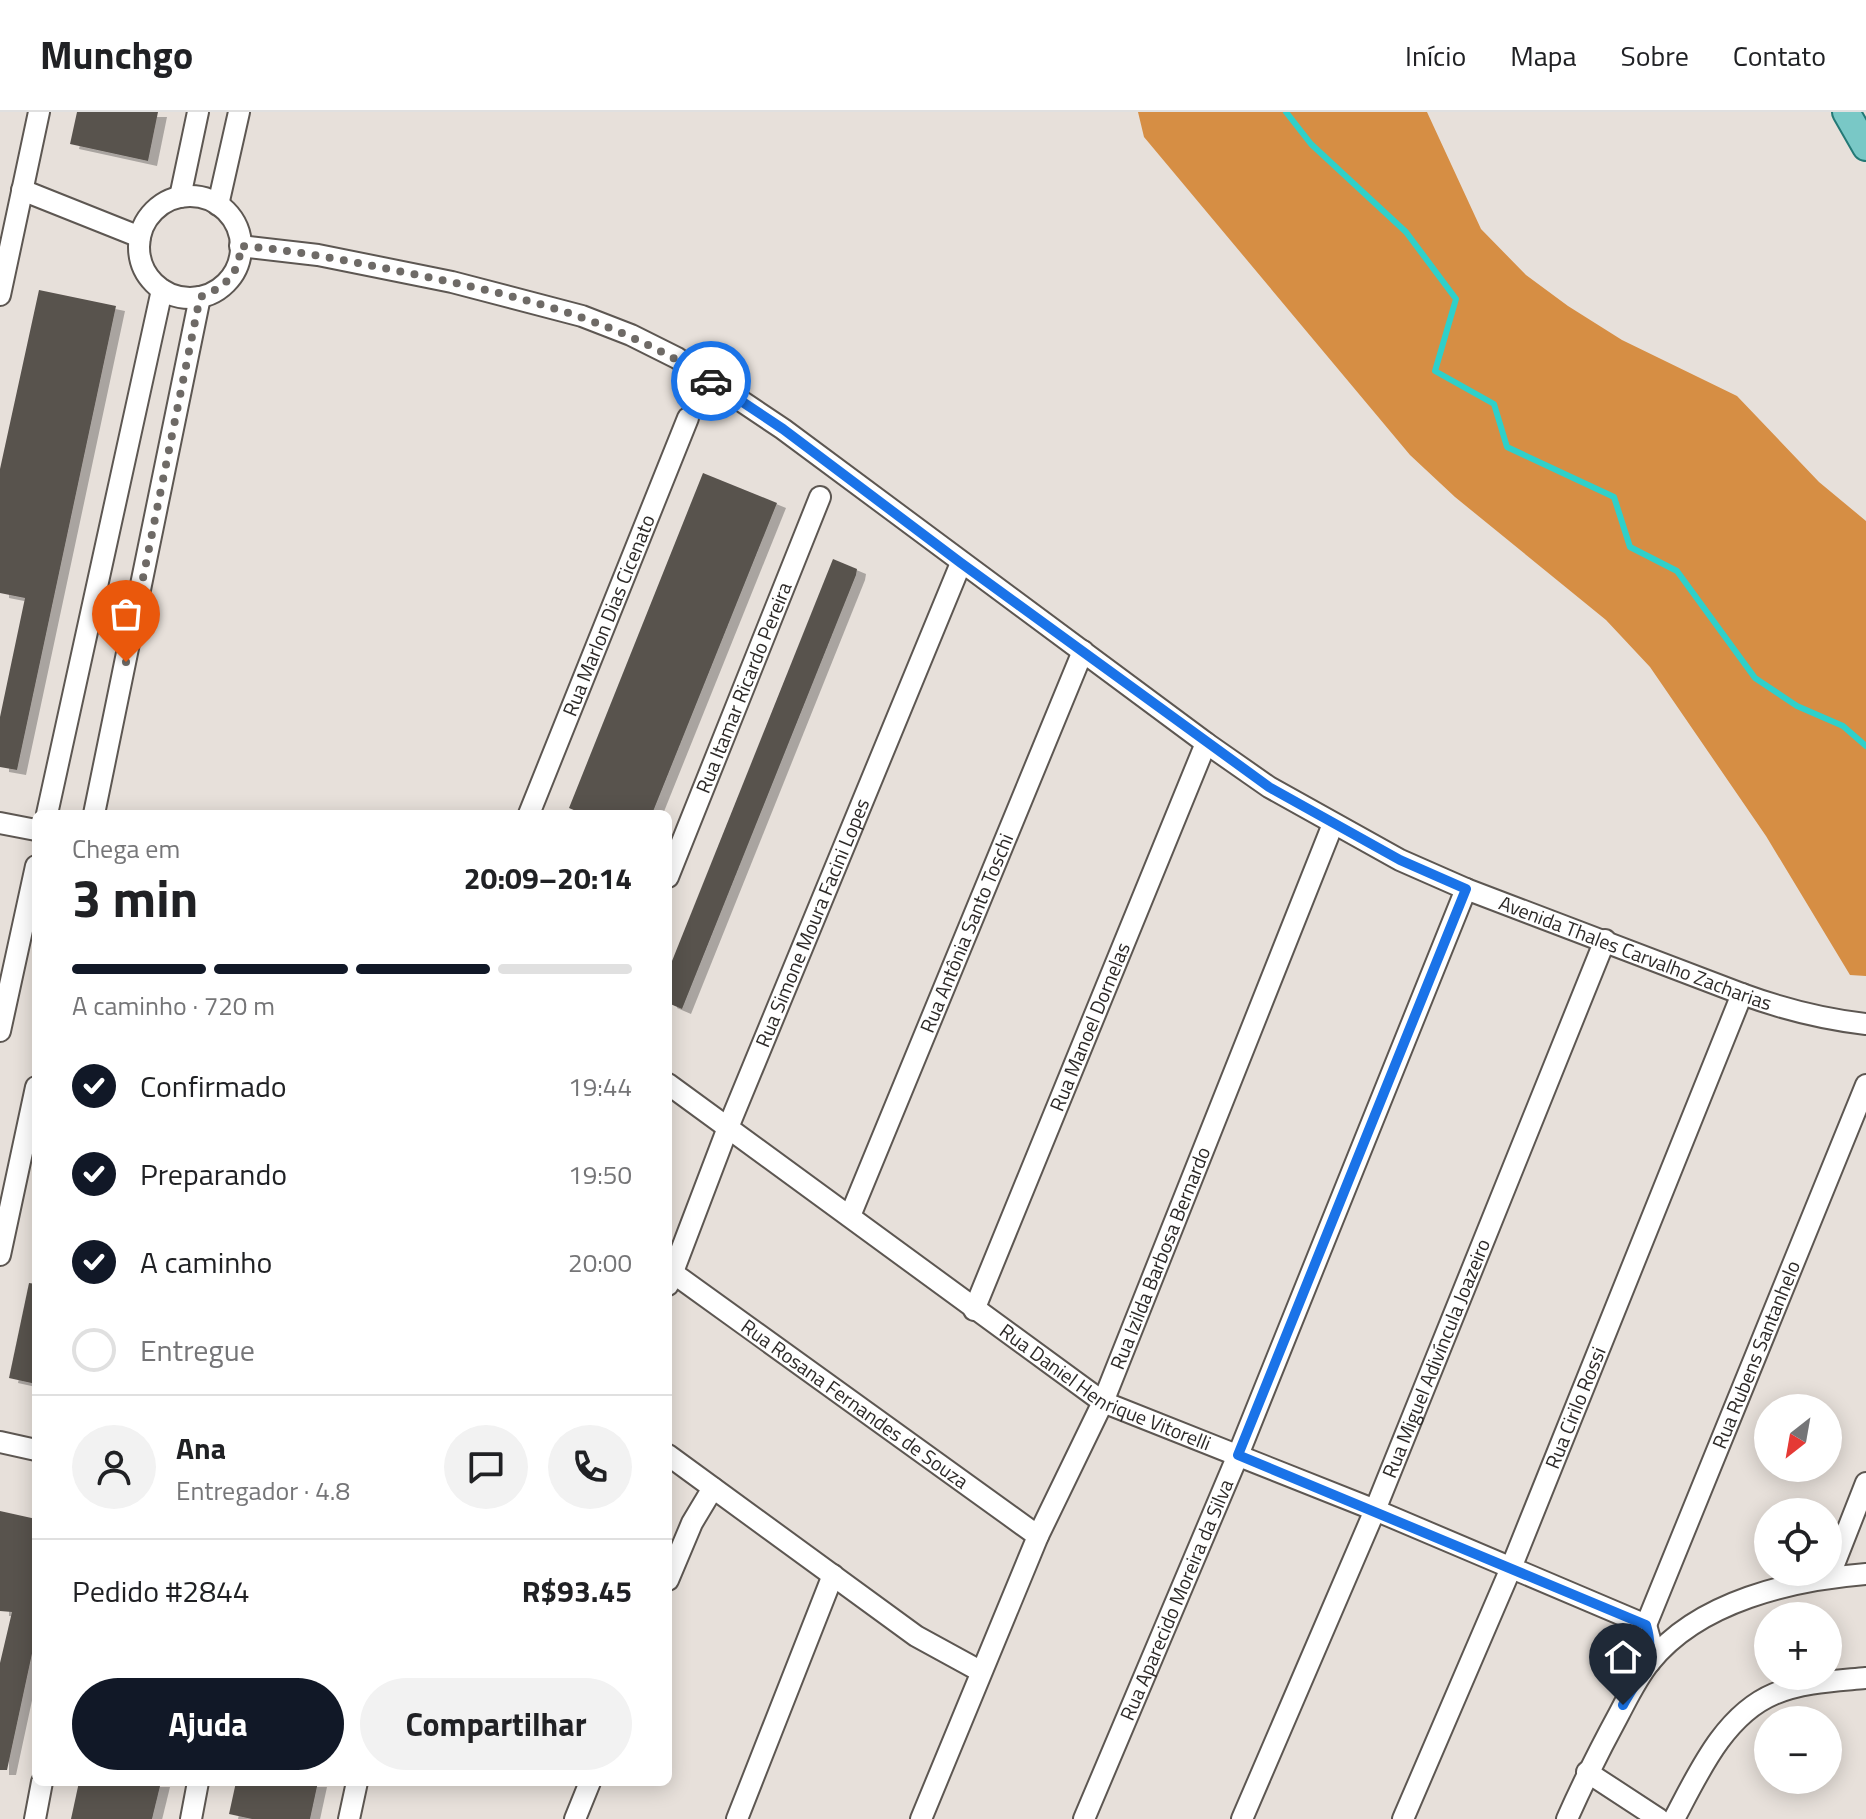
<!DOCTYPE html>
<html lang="pt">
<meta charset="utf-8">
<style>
:root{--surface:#fff;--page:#f2f2f2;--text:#202124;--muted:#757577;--line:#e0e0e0;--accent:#111827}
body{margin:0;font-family:"Titillium Web",sans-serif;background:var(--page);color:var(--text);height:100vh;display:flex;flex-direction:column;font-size:30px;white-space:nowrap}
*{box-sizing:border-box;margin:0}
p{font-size:26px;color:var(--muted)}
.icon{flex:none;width:44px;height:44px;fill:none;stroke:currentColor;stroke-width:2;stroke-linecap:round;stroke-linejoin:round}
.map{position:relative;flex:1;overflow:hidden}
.details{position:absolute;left:32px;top:698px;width:640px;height:976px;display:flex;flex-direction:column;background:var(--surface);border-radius:12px;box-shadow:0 4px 20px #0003}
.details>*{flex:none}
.needle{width:52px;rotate:211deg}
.fabs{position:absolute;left:1754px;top:1282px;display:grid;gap:16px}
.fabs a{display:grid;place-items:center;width:88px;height:88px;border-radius:50%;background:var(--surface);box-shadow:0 4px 20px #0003;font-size:40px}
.pin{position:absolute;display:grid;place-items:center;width:68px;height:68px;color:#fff;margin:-82px -34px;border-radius:50% 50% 50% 0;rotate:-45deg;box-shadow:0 0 8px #0007}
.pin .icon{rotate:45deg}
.courier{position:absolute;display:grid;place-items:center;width:80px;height:80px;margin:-40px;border:6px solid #1a73e8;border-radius:50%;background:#fff;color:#222;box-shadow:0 2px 10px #0007}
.headline em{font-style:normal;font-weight:700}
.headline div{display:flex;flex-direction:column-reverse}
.headline{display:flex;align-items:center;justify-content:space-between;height:136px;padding:0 40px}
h1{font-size:52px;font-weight:700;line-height:60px}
.bar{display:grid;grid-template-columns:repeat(4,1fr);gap:12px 8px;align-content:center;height:96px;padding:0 40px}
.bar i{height:10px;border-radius:6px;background:var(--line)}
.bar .active{background:var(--accent)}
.bar p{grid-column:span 4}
.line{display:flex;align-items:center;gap:20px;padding:0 40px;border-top:2px solid var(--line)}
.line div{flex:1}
.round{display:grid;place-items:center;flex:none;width:84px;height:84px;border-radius:42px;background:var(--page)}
ol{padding:0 40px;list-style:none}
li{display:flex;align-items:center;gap:24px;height:88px}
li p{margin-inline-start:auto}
li .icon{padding:8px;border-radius:50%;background:var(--accent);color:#fff;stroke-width:4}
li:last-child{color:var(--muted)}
li i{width:44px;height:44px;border:4px solid var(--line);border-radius:50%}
.action{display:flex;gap:16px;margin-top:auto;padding:16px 40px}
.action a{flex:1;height:92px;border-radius:48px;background:var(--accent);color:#fff;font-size:32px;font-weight:700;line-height:92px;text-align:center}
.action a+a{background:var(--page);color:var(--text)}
header{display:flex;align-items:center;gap:48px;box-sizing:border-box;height:112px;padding:0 40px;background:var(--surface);border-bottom:2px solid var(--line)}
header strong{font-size:38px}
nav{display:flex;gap:44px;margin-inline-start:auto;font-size:28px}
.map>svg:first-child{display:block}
.forest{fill:#d68e44}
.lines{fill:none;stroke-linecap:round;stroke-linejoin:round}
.stream{stroke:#2fd0ca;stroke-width:6}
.building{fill:#59534e;filter:url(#shadow)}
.minor-casing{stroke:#5d5752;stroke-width:24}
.major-casing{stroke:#247976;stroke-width:30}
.minor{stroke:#fff;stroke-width:20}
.major{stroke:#79c8c6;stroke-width:26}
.done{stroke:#6e6a66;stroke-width:8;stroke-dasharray:0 14.4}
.route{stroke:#1a73e8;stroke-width:10}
.labels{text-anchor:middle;stroke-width:8;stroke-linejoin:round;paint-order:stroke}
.street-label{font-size:20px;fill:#2d2a28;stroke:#f4ede7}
</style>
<header>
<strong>Munchgo</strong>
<nav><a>Início</a><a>Mapa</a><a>Sobre</a><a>Contato</a></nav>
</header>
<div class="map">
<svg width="1866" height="1707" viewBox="0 0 1866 1707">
<defs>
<filter id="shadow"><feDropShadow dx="9" dy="5" stdDeviation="0" flood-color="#0004"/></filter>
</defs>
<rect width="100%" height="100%" fill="#e7e0da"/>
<!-- forest -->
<polygon class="forest" points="1138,0 1427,0 1481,117 1526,163 1568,194 1622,228 1737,284 1819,370 1866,409 1866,864 1850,863 1766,724 1650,555 1606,508 1455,385 1410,343 1144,25"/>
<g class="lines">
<!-- stream -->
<polyline class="stream" points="1286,0 1311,32 1406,120 1456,187 1435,259 1494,292 1507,335 1614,385 1630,435 1677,459 1755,566 1797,594 1843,614 1866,634"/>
</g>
<!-- building -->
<g class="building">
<polygon points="77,0 158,0 148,49 70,32"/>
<polygon points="39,178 116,194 17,658 0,655 0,605 25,486 0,481 0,357"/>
<polygon points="703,361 777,391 652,702 583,702 569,696"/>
<polygon points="833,447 857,457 856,463 682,897 668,891 668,859"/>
<polygon points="29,1171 36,1172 36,1272 9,1266"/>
<polygon points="0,1399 36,1407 36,1523 7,1658 0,1658 0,1551 12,1500 0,1499"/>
<polygon points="79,1670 161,1670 152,1707 71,1707"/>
<polygon points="236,1670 318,1670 310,1707 252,1707 229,1702"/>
</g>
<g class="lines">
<defs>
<g id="minor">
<polyline points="22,78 140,125"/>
<circle cx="190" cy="135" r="51"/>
<polyline points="180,85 198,0"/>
<polyline points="218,93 239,0"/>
<path id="s1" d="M240,134L318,143L452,170L582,204L631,223L677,246L783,317L1206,631L1269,675L1400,748L1466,777L1742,882C1783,897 1822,907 1866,912"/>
<polyline points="0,183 39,0"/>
<polyline points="47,702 162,178"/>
<polyline points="94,702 200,185"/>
<path id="s2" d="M529,702L688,306"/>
<polyline points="0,711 36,718"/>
<path id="s3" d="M668,765L820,385"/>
<polyline points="0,919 36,754"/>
<path id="s4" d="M668,972L1103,1290L1375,1398L1646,1513L1651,1531L1650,1550"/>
<path id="s5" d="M850,1104L1083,539"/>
<polyline points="0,1143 36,975"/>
<path id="s6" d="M673,1161L1038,1424"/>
<path id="s7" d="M668,1173L727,1018L961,451"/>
<path id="s8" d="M974,1198L1206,631"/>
<polyline points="0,1330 36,1338"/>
<polyline points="668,1343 916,1524 980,1559"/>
<polyline points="1829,1465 1866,1371"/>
<polyline points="668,1468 692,1411 713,1376"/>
<path id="s9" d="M1646,1513L1866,973"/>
<polyline points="1587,1660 1659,1707"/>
<polyline points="35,1707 42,1670"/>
<polyline points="191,1707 198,1670"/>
<polyline points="349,1707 357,1670"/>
<polyline points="575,1707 590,1670"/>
<polyline points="737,1707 833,1463"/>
<path id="s10" d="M921,1707L1038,1424L1103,1290L1333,712"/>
<path id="s11" d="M1084,1707L1238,1343L1466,777"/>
<path id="s12" d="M1242,1707L1375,1398L1605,828"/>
<path id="s13" d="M1403,1707L1511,1456L1742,882"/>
<path d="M1567,1707C1583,1671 1600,1637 1619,1602C1628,1585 1637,1566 1650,1550C1699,1489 1792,1468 1866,1462"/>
<path d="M1674,1707C1698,1662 1724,1603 1774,1582C1803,1570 1835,1569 1866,1566"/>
</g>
<polyline id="major" points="1846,0 1866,35"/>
</defs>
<!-- minor casing -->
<use href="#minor" class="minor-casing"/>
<!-- major casing -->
<use href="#major" class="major-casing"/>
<!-- minor -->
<use href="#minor" class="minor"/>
<!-- major -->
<use href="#major" class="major"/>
</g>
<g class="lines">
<!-- done -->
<path class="done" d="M126,550L200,185C224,176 241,161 240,134C296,138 349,149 403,160C512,182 617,206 711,269"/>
<!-- route -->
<path class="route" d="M711,269L783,317L961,451L1269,675L1400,748L1466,777L1238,1343L1646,1513C1657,1550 1640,1562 1623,1593"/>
</g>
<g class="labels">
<!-- street labels -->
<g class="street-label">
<text dy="7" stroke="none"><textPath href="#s2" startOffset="214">Rua Marlon Dias Cicenato</textPath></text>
<text dy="7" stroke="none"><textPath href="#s3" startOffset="204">Rua Itamar Ricardo Pereira</textPath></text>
<text dy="7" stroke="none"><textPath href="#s7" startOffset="390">Rua Simone Moura Facini Lopes</textPath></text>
<text dy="7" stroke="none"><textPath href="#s5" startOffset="306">Rua Antônia Santo Toschi</textPath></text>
<text dy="7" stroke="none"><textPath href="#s1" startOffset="1588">Avenida Thales Carvalho Zacharias</textPath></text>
<text dy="7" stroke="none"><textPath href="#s8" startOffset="306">Rua Manoel Dornelas</textPath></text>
<text dy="7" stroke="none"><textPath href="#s10" startOffset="610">Rua Izilda Barbosa Bernardo</textPath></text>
<text dy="7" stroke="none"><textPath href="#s9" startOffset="292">Rua Rubens Santanhelo</textPath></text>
<text dy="7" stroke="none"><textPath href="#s12" startOffset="500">Rua Miguel Adivíncula Joazeiro</textPath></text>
<text dy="7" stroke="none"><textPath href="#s4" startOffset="534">Rua Daniel Henrique Vitorelli</textPath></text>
<text dy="7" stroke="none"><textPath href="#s6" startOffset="224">Rua Rosana Fernandes de Souza</textPath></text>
<text dy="7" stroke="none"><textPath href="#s13" startOffset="446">Rua Cirilo Rossi</textPath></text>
<text dy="7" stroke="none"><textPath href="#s11" startOffset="238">Rua Aparecido Moreira da Silva</textPath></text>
</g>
</g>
</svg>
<div class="fabs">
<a><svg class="needle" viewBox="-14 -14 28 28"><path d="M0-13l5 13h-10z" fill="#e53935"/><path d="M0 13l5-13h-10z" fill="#757577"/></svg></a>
<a><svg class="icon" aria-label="locate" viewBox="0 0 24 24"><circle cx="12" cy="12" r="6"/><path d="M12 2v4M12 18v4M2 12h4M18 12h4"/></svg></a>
<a>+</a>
<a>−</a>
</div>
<div class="pin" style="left:126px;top:550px;background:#ea580c"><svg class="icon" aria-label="bag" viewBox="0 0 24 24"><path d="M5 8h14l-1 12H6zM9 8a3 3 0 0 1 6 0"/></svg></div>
<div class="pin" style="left:1623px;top:1593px;background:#1f2937"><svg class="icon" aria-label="home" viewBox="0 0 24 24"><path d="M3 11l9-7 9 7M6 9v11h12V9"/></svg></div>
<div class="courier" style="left:711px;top:269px"><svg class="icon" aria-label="car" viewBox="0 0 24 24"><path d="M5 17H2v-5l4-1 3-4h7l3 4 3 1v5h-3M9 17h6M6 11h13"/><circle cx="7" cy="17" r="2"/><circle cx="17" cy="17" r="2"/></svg></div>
<section class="details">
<div class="headline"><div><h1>3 min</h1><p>Chega em</p></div><em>20:09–20:14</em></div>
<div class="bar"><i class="active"></i><i class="active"></i><i class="active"></i><i></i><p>A caminho · 720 m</p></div>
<ol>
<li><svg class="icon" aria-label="check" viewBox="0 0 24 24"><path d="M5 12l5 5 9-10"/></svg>Confirmado<p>19:44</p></li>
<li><svg class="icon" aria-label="check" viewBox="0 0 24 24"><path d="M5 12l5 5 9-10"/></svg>Preparando<p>19:50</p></li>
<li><svg class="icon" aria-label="check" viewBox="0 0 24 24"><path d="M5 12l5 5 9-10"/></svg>A caminho<p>20:00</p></li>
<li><i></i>Entregue</li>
</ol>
<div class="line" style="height:144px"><a class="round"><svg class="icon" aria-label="person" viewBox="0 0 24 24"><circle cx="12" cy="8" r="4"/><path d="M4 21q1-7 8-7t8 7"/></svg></a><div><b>Ana</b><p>Entregador · 4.8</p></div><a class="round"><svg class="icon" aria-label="chat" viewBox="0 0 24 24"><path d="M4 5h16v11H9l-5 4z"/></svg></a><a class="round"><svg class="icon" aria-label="phone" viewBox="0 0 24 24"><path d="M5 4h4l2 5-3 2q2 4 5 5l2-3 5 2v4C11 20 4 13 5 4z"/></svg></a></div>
<div class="line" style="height:104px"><div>Pedido #2844</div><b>R$93.45</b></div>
<div class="action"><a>Ajuda</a><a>Compartilhar</a></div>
</section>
</div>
